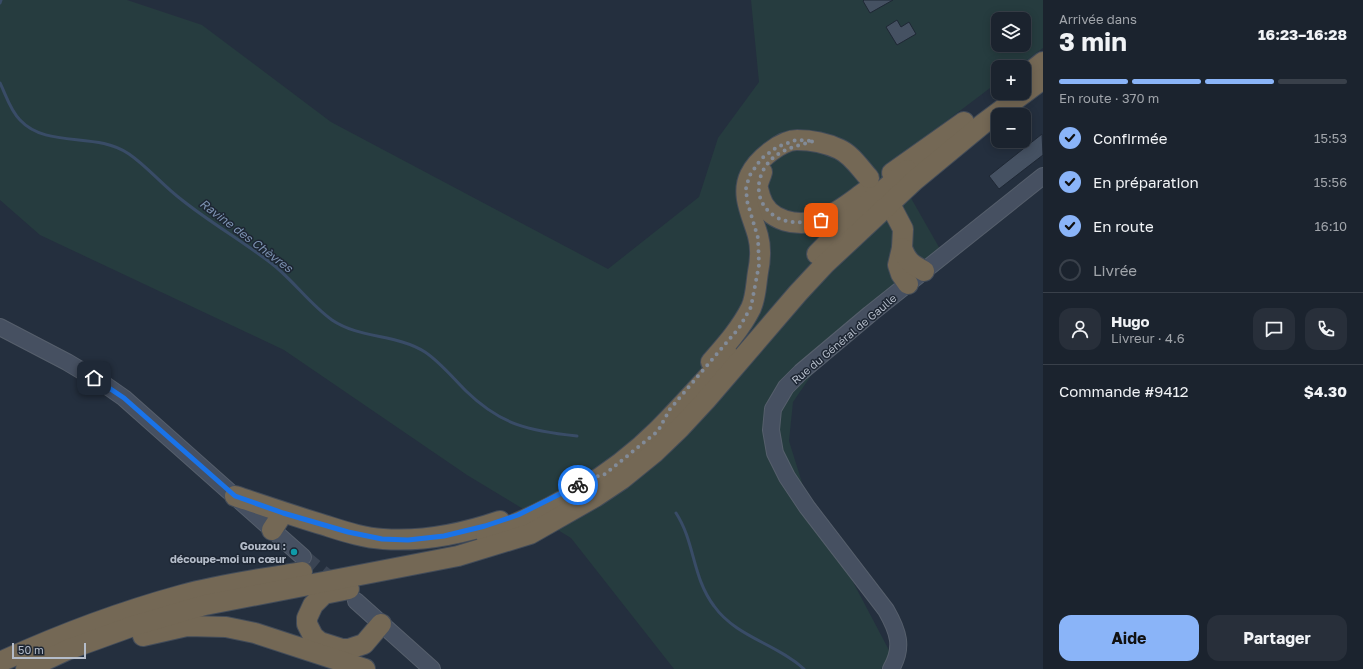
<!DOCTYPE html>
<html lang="fr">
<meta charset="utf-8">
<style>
:root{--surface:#1b232e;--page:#282f3a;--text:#f1f3f6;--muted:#a0a4aa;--line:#39404a;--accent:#8ab4f8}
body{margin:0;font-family:"Golos Text",sans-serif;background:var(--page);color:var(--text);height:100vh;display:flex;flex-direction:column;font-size:15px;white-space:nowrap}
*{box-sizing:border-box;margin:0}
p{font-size:13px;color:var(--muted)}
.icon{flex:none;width:22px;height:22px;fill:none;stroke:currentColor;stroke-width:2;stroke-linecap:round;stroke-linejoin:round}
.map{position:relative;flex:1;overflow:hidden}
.drawer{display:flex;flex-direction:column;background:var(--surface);width:320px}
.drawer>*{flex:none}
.buttons{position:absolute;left:991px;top:12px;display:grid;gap:8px}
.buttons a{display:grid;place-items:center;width:40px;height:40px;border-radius:8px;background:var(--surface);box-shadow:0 2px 10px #0003,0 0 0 1px var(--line);font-size:20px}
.scale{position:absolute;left:12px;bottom:10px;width:74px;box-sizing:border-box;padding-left:4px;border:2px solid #b4bcc9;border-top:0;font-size:11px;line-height:14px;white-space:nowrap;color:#b4bcc9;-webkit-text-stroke:3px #1d2633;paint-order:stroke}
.pin{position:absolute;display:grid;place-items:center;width:34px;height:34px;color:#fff;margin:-17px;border-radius:8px;box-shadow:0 2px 6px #0006}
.courier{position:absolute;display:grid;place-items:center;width:40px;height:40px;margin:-20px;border:3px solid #1a73e8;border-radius:50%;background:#fff;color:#222;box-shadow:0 1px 5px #0007}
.headline em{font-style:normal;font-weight:700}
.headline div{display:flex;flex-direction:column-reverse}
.headline{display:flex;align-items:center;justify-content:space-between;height:68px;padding:0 16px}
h1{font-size:26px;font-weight:700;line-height:30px}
.bar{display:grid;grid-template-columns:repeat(4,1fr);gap:6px 4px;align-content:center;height:48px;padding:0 16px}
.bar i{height:5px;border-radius:3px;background:var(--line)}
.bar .active{background:var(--accent)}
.bar p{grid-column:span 4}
.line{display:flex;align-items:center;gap:10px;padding:0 16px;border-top:1px solid var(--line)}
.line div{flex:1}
.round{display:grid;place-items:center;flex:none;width:42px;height:42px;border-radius:12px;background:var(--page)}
ol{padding:0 16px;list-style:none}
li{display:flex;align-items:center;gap:12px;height:44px}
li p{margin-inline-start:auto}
li .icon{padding:4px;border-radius:50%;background:var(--accent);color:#111;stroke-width:4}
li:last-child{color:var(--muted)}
li i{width:22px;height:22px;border:2px solid var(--line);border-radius:50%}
.button{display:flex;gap:8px;margin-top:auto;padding:8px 16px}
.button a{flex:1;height:46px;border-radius:12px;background:var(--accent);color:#111;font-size:16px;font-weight:700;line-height:46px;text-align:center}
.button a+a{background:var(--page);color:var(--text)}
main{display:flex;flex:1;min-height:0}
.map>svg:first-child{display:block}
.green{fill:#263c3f;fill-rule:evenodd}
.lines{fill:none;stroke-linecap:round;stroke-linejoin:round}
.stream{stroke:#394c67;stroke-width:3}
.building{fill:#455162;stroke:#1f2835}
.secondary-tunnel{stroke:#3a4453;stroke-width:16;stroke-dasharray:16 8;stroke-linecap:butt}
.secondary-casing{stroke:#565f6c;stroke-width:18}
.highway-casing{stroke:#434c59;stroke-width:22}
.secondary{stroke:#465061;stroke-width:16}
.highway{stroke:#746855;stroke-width:20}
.done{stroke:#828b98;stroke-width:4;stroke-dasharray:0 7.2}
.route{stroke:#1a73e8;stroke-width:5}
.culture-dot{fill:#0f9aa8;stroke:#1d2633;stroke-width:1.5}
.labels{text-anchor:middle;stroke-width:3;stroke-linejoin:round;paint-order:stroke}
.street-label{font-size:11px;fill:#b4bcc9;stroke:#1d2633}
.poi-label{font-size:11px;font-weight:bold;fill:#b4bcc9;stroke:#1d2633;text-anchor:end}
.water-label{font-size:12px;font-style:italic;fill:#7c92b1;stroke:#1d2633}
</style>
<main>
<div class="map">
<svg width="1043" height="669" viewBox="0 0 1043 669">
<rect width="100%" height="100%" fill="#242f3e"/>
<!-- green -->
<path class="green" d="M0,0H127L202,25L331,122L608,269L699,197L718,138L759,82L751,0H1043V48L1018,67H998V82L891,163L948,263L817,367L793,402L789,441L804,489L891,654L881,669H674L571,538L467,475L284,350L40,235L0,200ZM998,19H1024V45H998Z"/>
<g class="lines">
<!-- stream -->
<g class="stream">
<polyline points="0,3 1,0"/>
<path d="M0,83C6,95 10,110 20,120C47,149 96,131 129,154C148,167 163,186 182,200C212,224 246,243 276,267C296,284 311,305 332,320C360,339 397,334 425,352C440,362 453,378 466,391C501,425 529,431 577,436"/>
<path d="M676,513C695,542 692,577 714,606C736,637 777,644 804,669"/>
</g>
</g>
<!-- building -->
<g class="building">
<polygon points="864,0 893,0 870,13 863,1"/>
<polygon points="897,20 901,27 909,22 916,34 897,45 886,27"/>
<polygon points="1042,134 1043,155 999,189 989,176"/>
</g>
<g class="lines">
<!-- secondary-tunnel -->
<polyline class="secondary-tunnel" points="303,557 338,586"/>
<defs>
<g id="secondary">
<polyline points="0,327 67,362 104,384 124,398 303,557"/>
<polyline points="356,601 432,669"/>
<path d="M891,669C904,647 898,631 886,610L807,507L787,477L775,453L771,430L773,409L786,387L801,372L870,314L1043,176"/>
</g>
<g id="highway">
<polyline points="1024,77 1043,62"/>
<path d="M762,172C761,176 759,180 758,184C757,187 759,192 760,196C767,222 799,228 822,219C838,213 852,201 866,191"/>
<polyline points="892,173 964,122"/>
<polyline points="892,208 903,229 902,248 898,265 901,274 908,284"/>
<path d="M902,248C907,261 911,264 924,271"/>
<polyline points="817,254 860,210 907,170"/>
<path d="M711,362C726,345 741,328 751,308C756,297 756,284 758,272C760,262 761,247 758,236C753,217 740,195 750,175C757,160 781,140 797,140C810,140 826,143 839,149C851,154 860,168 869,178"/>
<path d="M235,496C265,506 294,516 324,525C343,531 363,538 383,539C423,542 462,534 500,521"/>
<polyline points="272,530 283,513"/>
<path d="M486,535C547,514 612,476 658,430C682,406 705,380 728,355"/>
<polyline points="349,589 324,594 313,605 307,618 307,624 313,636 320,642 342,649 349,649 364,644 381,624"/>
<polyline points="143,636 187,626 226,627 255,633 365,669"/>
<path d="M0,662C59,635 120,612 182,595C222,584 262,579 302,572"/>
<polyline points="26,669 67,650 136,625 205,605 458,556 530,534 595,497 622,479 654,453 680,428 706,400 798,293 825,264 915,180 984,123 1043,79"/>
</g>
</defs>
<!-- secondary casing -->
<use href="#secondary" class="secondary-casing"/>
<!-- highway casing -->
<use href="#highway" class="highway-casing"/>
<!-- secondary -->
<use href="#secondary" class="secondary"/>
<!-- highway -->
<use href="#highway" class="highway"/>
</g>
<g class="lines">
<!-- done -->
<path class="done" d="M578,485L592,478L605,474L658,431L670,409L739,328L751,307L759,265L758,238L747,201L746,187L750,175L761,159L777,147L796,140L814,141C800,145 785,148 774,157C753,175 753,205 778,218C792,225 807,222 821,220"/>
<!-- route -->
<polyline class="route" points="94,378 124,398 235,496 283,513 348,532 382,539 408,540 444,536 485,526 518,515 578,485"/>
</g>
<!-- markers -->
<circle class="culture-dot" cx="294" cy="552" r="4"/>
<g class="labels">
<!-- street labels -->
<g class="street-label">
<text transform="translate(844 339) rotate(-40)" y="4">Rue du Général de Gaulle</text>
</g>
<!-- poi labels -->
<g class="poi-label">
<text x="286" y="550">Gouzou :<tspan x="286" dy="13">découpe-moi un cœur</tspan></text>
</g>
<!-- water labels -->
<g class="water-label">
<text transform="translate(246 236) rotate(37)" y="4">Ravine des Chèvres</text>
</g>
</g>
</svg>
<div class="buttons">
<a><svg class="icon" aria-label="layers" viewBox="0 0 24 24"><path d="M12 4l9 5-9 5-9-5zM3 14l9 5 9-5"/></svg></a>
<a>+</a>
<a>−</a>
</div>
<div class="scale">50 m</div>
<div class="pin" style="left:821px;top:220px;background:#ea580c"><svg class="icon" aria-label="bag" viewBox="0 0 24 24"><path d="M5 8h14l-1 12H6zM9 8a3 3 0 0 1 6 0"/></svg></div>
<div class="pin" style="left:94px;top:378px;background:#1f2937"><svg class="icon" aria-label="home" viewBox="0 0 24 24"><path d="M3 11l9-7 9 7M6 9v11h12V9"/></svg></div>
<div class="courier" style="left:578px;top:485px"><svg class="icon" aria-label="bike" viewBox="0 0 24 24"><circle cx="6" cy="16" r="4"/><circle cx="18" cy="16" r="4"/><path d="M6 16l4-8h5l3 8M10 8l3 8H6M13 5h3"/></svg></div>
</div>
<section class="drawer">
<div class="headline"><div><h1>3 min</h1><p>Arrivée dans</p></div><em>16:23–16:28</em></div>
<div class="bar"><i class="active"></i><i class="active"></i><i class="active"></i><i></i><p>En route · 370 m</p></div>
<ol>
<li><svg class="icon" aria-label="check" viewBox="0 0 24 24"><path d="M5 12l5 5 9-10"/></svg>Confirmée<p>15:53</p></li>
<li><svg class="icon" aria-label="check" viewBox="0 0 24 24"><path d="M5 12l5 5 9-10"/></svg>En préparation<p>15:56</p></li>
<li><svg class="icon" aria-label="check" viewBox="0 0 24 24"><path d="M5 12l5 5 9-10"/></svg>En route<p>16:10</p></li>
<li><i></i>Livrée</li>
</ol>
<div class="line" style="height:72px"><a class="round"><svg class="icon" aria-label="person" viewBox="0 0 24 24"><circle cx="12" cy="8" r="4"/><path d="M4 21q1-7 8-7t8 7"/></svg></a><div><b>Hugo</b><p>Livreur · 4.6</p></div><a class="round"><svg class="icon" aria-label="chat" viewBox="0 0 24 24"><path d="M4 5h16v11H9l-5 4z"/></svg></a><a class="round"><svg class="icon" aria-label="phone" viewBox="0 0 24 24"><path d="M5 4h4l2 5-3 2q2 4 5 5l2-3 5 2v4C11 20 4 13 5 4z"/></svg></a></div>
<div class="line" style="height:52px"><div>Commande #9412</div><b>$4.30</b></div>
<div class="button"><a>Aide</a><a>Partager</a></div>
</section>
</main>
